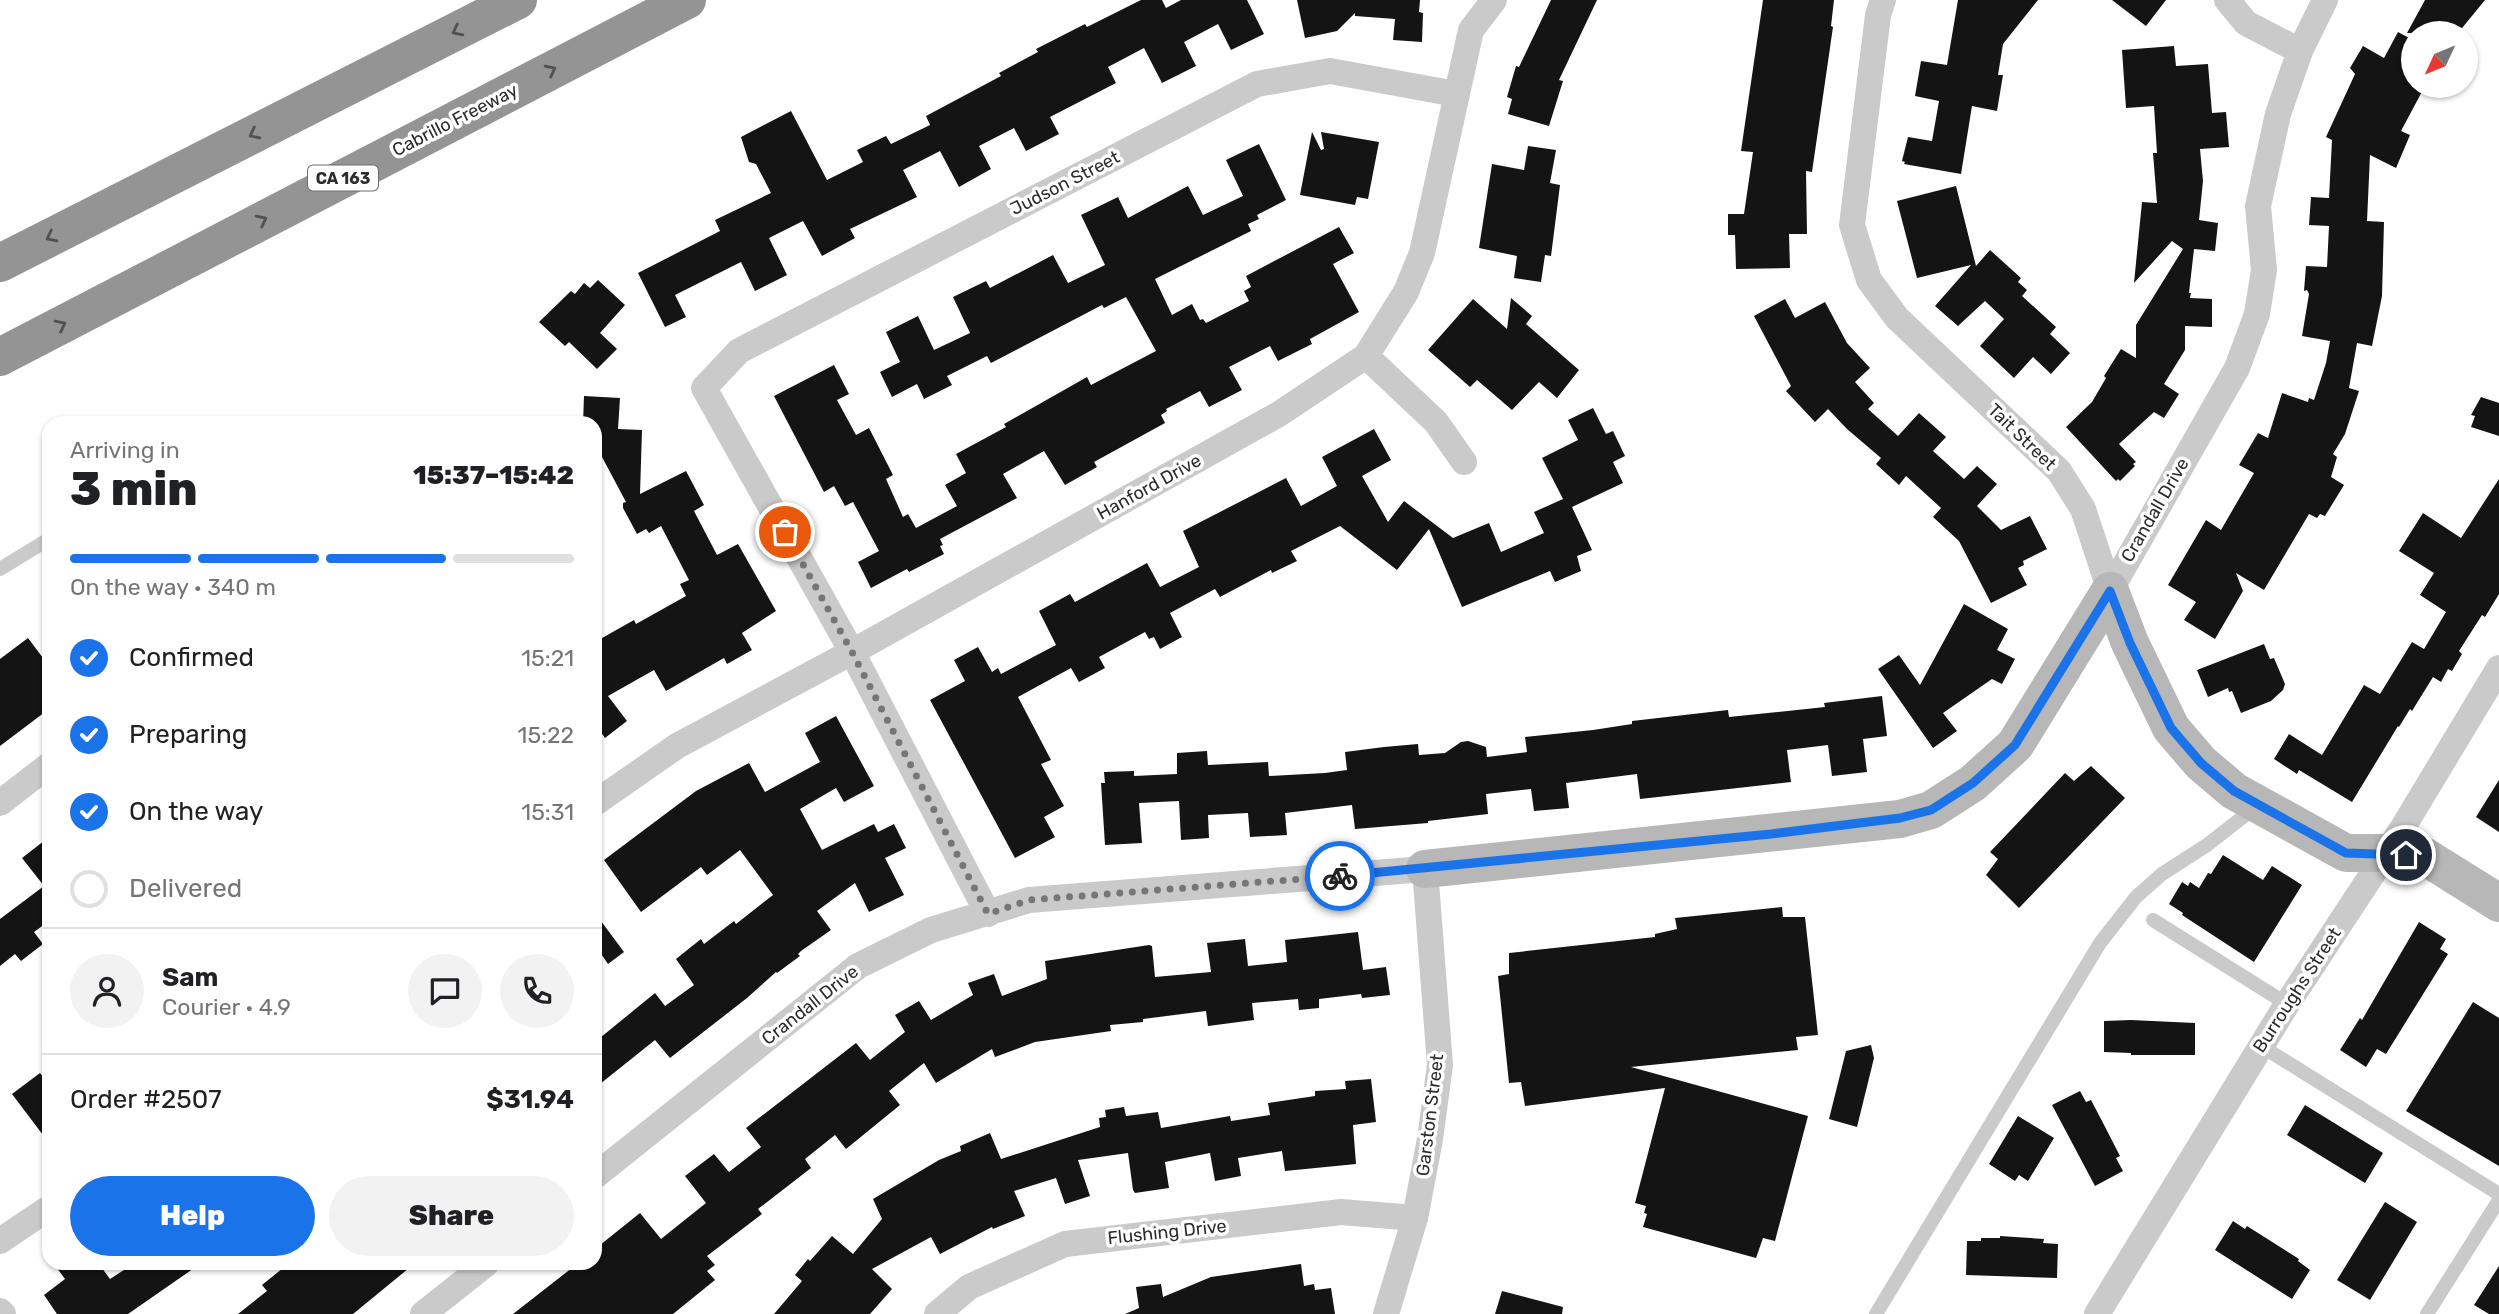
<!DOCTYPE html>
<meta charset="utf-8">
<style>
:root{--surface:#fff;--page:#f2f2f2;--text:#202124;--muted:#757577;--line:#e0e0e0;--accent:#1a73e8}
body{margin:0;font-family:Rubik,sans-serif;background:var(--page);color:var(--text);height:100vh;display:flex;flex-direction:column;font-size:26px;white-space:nowrap}
*{box-sizing:border-box;margin:0}
p{font-size:23px;color:var(--muted)}
.icon{flex:none;width:38px;height:38px;fill:none;stroke:currentColor;stroke-width:2;stroke-linecap:round;stroke-linejoin:round}
.map{position:relative;flex:1;overflow:hidden}
.panel{position:absolute;left:42px;top:416px;width:560px;height:854px;display:flex;flex-direction:column;background:var(--surface);border-radius:21px;box-shadow:0 2px 5px #0004}
.panel>*{flex:none}
.needle{width:46px;rotate:226deg}
.fabs{position:absolute;left:2401px;top:21px;display:grid;gap:14px}
.fabs a{display:grid;place-items:center;width:77px;height:77px;border-radius:50%;background:var(--surface);box-shadow:0 2px 5px #0004;font-size:35px}
.pin{position:absolute;display:grid;place-items:center;width:60px;height:60px;color:#fff;margin:-30px;border:4px solid #fff;border-radius:50%;box-shadow:0 2px 7px #0007}
.courier{position:absolute;display:grid;place-items:center;width:70px;height:70px;margin:-35px;border:5px solid #1a73e8;border-radius:50%;background:#fff;color:#222;box-shadow:0 2px 9px #0007}
.head em{font-style:normal;font-weight:800}
.head div{display:flex;flex-direction:column-reverse}
.head{display:flex;align-items:center;justify-content:space-between;height:119px;padding:0 28px}
h1{font-size:46px;font-weight:800;line-height:52px}
.bar{display:grid;grid-template-columns:repeat(4,1fr);gap:10px 7px;align-content:center;height:84px;padding:0 28px}
.bar i{height:9px;border-radius:5px;background:var(--line)}
.bar .on{background:var(--accent)}
.bar p{grid-column:span 4}
.line{display:flex;align-items:center;gap:18px;padding:0 28px;border-top:2px solid var(--line)}
.line div{flex:1}
.round{display:grid;place-items:center;flex:none;width:74px;height:74px;border-radius:37px;background:var(--page)}
ol{padding:0 28px;list-style:none}
li{display:flex;align-items:center;gap:21px;height:77px}
li p{margin-inline-start:auto}
li .icon{padding:7px;border-radius:50%;background:var(--accent);color:#fff;stroke-width:4}
li:last-child{color:var(--muted)}
li i{width:38px;height:38px;border:4px solid var(--line);border-radius:50%}
.button{display:flex;gap:14px;margin-top:auto;padding:14px 28px}
.button a{flex:1;height:80px;border-radius:42px;background:var(--accent);color:#fff;font-size:28px;font-weight:800;line-height:80px;text-align:center}
.button a+a{background:var(--page);color:var(--text)}
.map>svg:first-child{display:block}
.building{fill:#141414}
.lines{fill:none;stroke-linecap:round;stroke-linejoin:round}
.lane{stroke:#cacaca;stroke-width:14}
.street{stroke:#cacaca;stroke-width:26}
.secondary{stroke:#b7b7b7;stroke-width:38}
.highway{stroke:#949494;stroke-width:38}
.oneway{stroke:#515151}
.done{stroke:#767676;stroke-width:7;stroke-dasharray:0 12.6}
.route{stroke:#1a73e8;stroke-width:9}
.labels{text-anchor:middle;stroke-width:7;stroke-linejoin:round;paint-order:stroke}
.shield{fill:#fff;stroke:#6c6c6c;stroke-width:2}
.shield-label{font-size:16px;font-weight:bold;fill:#2d2d2d}
.street-label{font-size:18px;fill:#2d2d2d;stroke:#fff}
</style>
<div class="map">
<svg width="2499" height="1314" viewBox="0 0 2499 1314">
<rect width="100%" height="100%" fill="#fff"/>
<!-- building -->
<g class="building">
<polygon points="1141,0 1162,0 1166,8 1181,0 1247,0 1264,34 1231,50 1218,24 1184,42 1196,66 1162,83 1144,48 1108,67 1116,83 1050,117 1059,134 1026,151 1014,128 979,146 991,169 959,187 940,151 903,170 917,197 850,229 855,238 822,256 803,221 769,238 787,275 755,291 741,262 675,295 686,317 665,327 638,273 720,231 715,220 771,193 756,164 749,162 741,137 791,111 827,180 863,162 857,150 886,136 891,144 930,125 926,116 1001,76 999,73 1038,52 1036,49 1085,24 1087,27"/>
<polygon points="1297,0 1420,0 1419,12 1423,13 1422,42 1393,40 1395,19 1355,16 1355,13 1337,31 1305,38"/>
<polygon points="1551,0 1597,0 1559,80 1563,81 1549,126 1508,114 1512,99 1507,97 1516,66 1519,67"/>
<polygon points="1763,0 1834,0 1831,26 1833,27 1812,172 1806,171 1807,234 1789,234 1790,268 1736,269 1735,235 1728,235 1728,214 1744,214 1753,152 1741,151"/>
<polygon points="1958,0 2038,0 2003,44 1998,75 2003,75 1997,111 1972,106 1961,174 1904,164 1905,162 1902,161 1908,137 1932,141 1939,101 1915,96 1921,61 1947,65"/>
<polygon points="2112,0 2166,0 2146,26"/>
<polygon points="2425,0 2485,0 2458,33 2407,33"/>
<polygon points="2398,32 2413,40 2413,86 2425,86 2401,131 2410,135 2396,168 2370,155 2367,221 2384,222 2382,296 2372,346 2357,343 2349,388 2359,391 2345,434 2333,454 2337,457 2331,477 2344,485 2325,516 2320,514 2317,518 2309,514 2264,590 2236,573 2243,591 2215,639 2184,620 2196,602 2168,585 2206,520 2221,530 2254,473 2239,465 2258,433 2268,438 2282,393 2308,402 2309,398 2314,400 2326,363 2330,341 2302,336 2309,294 2307,290 2304,291 2306,266 2327,267 2329,226 2309,225 2311,197 2329,198 2332,140 2326,137 2355,74 2350,68 2363,46 2384,58"/>
<polygon points="2174,46 2176,66 2208,64 2212,113 2226,112 2229,147 2200,149 2203,181 2199,220 2218,223 2215,251 2194,249 2189,293 2191,293 2190,298 2212,299 2212,327 2185,326 2185,350 2164,384 2179,394 2164,418 2154,412 2119,444 2136,462 2133,464 2135,466 2120,481 2118,479 2116,481 2066,427 2092,402 2106,378 2104,376 2121,349 2136,358 2136,325 2183,249 2172,241 2134,283 2142,202 2157,203 2153,153 2157,153 2154,106 2126,108 2122,50"/>
<polygon points="1312,132 1321,150 1324,149 1321,132 1379,142 1368,199 1357,197 1355,205 1300,195"/>
<polygon points="1259,144 1286,200 1257,215 1259,219 1248,224 1251,231 1155,279 1172,315 1192,304 1200,320 1203,319 1206,323 1249,301 1244,291 1251,287 1246,276 1339,227 1354,253 1333,264 1359,312 1310,339 1312,344 1278,361 1270,346 1229,367 1242,390 1209,407 1200,391 1166,409 1167,411 1161,415 1165,423 1094,462 1097,467 1065,485 1044,451 1003,474 1017,498 940,539 943,545 940,546 944,554 909,572 907,569 871,588 858,562 879,551 853,502 845,506 834,486 824,492 774,396 834,365 849,394 837,400 856,435 869,428 893,475 886,479 903,517 908,514 916,528 957,506 945,485 966,473 956,454 1006,427 1004,424 1087,377 1091,385 1156,351 1126,297 1104,308 1102,305 991,363 987,356 947,376 952,385 924,399 917,384 892,397 880,372 900,362 886,332 918,316 934,350 970,333 953,297 986,281 990,288 1053,255 1068,283 1105,265 1081,215 1118,197 1128,218 1188,186 1203,215 1243,196 1226,160"/>
<polygon points="1528,146 1556,150 1550,183 1560,185 1551,256 1545,255 1541,282 1514,278 1517,256 1479,248 1492,164 1524,170"/>
<polygon points="1956,186 1976,266 1990,250 2021,278 2018,282 2027,290 2022,296 2056,327 2050,334 2070,353 2051,374 2033,357 2014,378 1980,346 2004,319 1985,301 1958,326 1935,306 1971,265 1917,278 1897,201"/>
<polygon points="598,280 625,305 600,333 617,349 597,369 569,342 565,346 539,322 571,291 575,294 584,283 590,288"/>
<polygon points="1511,298 1532,316 1526,324 1579,370 1557,398 1539,382 1512,410 1477,380 1470,387 1428,350 1473,299 1507,329"/>
<polygon points="1785,299 1795,318 1825,302 1847,343 1870,368 1855,382 1874,403 1868,409 1898,436 1919,413 1946,437 1933,451 1964,479 1977,466 1997,484 1977,506 2001,530 2030,516 2047,549 2023,561 2024,565 2018,568 2027,585 1991,603 1959,541 1933,517 1941,508 1906,476 1899,485 1876,464 1881,458 1847,429 1828,409 1815,422 1786,391 1791,386 1754,316"/>
<polygon points="584,396 620,398 618,429 642,430 640,494 686,471 704,505 694,511 717,555 738,544 776,611 742,633 752,650 727,664 724,658 666,691 654,670 608,696 627,721 605,738 595,724 595,642 634,620 636,624 686,596 680,584 689,580 661,526 649,533 646,529 637,534 623,508 623,503 626,502 602,457 595,457 595,424 583,424"/>
<polygon points="2481,397 2499,403 2499,436 2471,427 2475,416 2471,415"/>
<polygon points="1593,408 1606,434 1613,431 1625,456 1613,462 1623,483 1572,507 1592,550 1577,556 1581,571 1555,582 1550,571 1462,607 1429,529 1397,570 1340,526 1291,551 1297,561 1272,573 1271,570 1220,597 1215,589 1170,613 1182,637 1160,649 1154,637 1149,639 1145,632 1099,657 1105,668 1079,682 1071,668 1018,697 1051,760 1041,764 1064,806 1044,817 1055,837 1015,858 930,700 965,681 954,660 978,647 992,672 998,668 1001,674 1056,645 1039,611 1070,594 1075,602 1147,563 1160,587 1199,567 1183,531 1286,478 1301,506 1337,486 1322,457 1374,429 1391,460 1362,476 1388,522 1404,501 1453,538 1489,523 1501,552 1544,533 1534,512 1563,499 1542,458 1578,440 1568,420"/>
<polygon points="2499,479 2499,594 2485,617 2482,615 2459,651 2462,654 2452,671 2448,669 2441,682 2433,677 2412,711 2410,709 2399,727 2398,726 2352,802 2299,770 2297,774 2274,759 2289,734 2322,755 2364,685 2380,694 2412,642 2424,649 2446,612 2420,595 2434,573 2399,551 2423,513 2461,538"/>
<polygon points="1964,604 2008,629 1997,650 2015,659 2002,684 1992,679 1943,713 1957,731 1933,748 1878,669 1899,655 1920,685"/>
<polygon points="28,638 49,666 49,709 0,746 0,659"/>
<polygon points="2264,644 2270,659 2274,658 2285,684 2283,690 2271,701 2241,713 2232,691 2229,692 2228,688 2208,697 2197,670"/>
<polygon points="1882,696 1887,736 1863,739 1867,772 1832,776 1828,745 1787,750 1791,782 1640,799 1637,774 1566,783 1569,808 1534,811 1531,789 1486,794 1488,814 1428,821 1428,823 1355,829 1352,805 1285,813 1287,835 1250,837 1248,813 1208,815 1209,838 1181,840 1179,801 1139,803 1142,843 1105,845 1101,783 1105,783 1104,772 1134,771 1134,776 1177,774 1177,753 1207,751 1208,765 1268,762 1269,776 1325,773 1347,770 1345,752 1384,747 1418,744 1419,755 1445,753 1461,742 1468,741 1486,747 1487,757 1527,752 1525,737 1593,730 1632,724 1632,721 1728,710 1729,717 1825,707 1824,703"/>
<polygon points="836,716 874,786 844,802 836,788 800,809 822,850 874,824 878,832 894,824 906,848 885,858 904,895 869,912 855,883 817,911 831,930 801,951 798,954 800,956 777,973 776,972 747,998 670,1058 655,1040 595,1088 595,1042 655,993 665,1006 694,985 676,959 701,939 704,944 734,921 736,924 773,895 740,850 707,875 701,867 641,912 604,860 696,791 749,763 765,792 820,762 805,733"/>
<polygon points="2091,766 2125,798 2019,908 1986,875 1998,859 1990,852 2065,773 2074,781"/>
<polygon points="2499,780 2499,832 2476,817"/>
<polygon points="49,837 49,921 34,932 43,944 21,961 15,954 0,966 0,919 44,886 22,858"/>
<polygon points="2223,855 2263,880 2272,866 2302,885 2254,962 2182,915 2183,913 2169,904 2182,882 2188,886 2190,882 2199,888 2208,873 2211,874"/>
<polygon points="1782,907 1783,917 1805,917 1818,1035 1796,1037 1798,1050 1631,1067 1808,1116 1775,1241 1763,1238 1756,1258 1643,1227 1647,1214 1644,1213 1646,1206 1635,1203 1665,1088 1525,1106 1521,1082 1509,1083 1498,976 1509,974 1509,953 1655,937 1655,934 1677,929 1675,918"/>
<polygon points="595,913 624,952 608,964 595,945"/>
<polygon points="2419,922 2446,939 2440,949 2448,954 2386,1054 2377,1049 2366,1067 2340,1050 2360,1018 2362,1020"/>
<polygon points="1358,932 1363,970 1386,967 1390,995 1362,998 1361,994 1319,999 1319,1008 1299,1010 1298,999 1252,1003 1254,1020 1208,1026 1206,1011 1143,1019 1143,1022 1110,1025 1111,1031 1035,1042 995,1057 992,1049 936,1083 924,1063 889,1091 900,1105 846,1149 835,1135 805,1159 811,1168 758,1209 762,1214 707,1256 715,1265 707,1271 715,1280 673,1314 513,1314 577,1264 595,1264 595,1249 640,1213 661,1239 706,1203 685,1176 714,1154 729,1172 761,1147 746,1128 856,1043 870,1060 905,1032 895,1015 919,1001 931,1020 973,995 968,983 994,974 1002,996 1047,979 1045,961 1149,945 1152,946 1155,977 1211,972 1207,943 1245,939 1248,966 1287,962 1285,940"/>
<polygon points="2473,1002 2499,1018 2499,1166 2406,1111"/>
<polygon points="2131,1020 2195,1023 2195,1055 2131,1055 2131,1053 2104,1052 2104,1021"/>
<polygon points="1871,1045 1874,1058 1857,1127 1829,1119 1846,1051"/>
<polygon points="40,1073 49,1084 49,1143 12,1094"/>
<polygon points="1371,1079 1376,1122 1353,1125 1356,1164 1285,1171 1282,1151 1238,1158 1241,1176 1215,1181 1210,1153 1165,1162 1169,1188 1135,1193 1133,1190 1128,1153 1078,1160 1090,1196 1065,1204 1056,1178 1014,1191 1025,1216 993,1229 992,1227 940,1254 931,1237 872,1269 892,1289 870,1314 774,1314 802,1281 795,1275 808,1259 810,1261 832,1236 853,1254 882,1219 873,1199 939,1160 961,1151 960,1146 990,1133 1001,1159 1100,1127 1099,1118 1106,1117 1105,1110 1124,1107 1126,1116 1158,1112 1161,1128 1230,1116 1231,1121 1270,1115 1268,1103 1315,1096 1315,1091 1346,1089 1345,1081"/>
<polygon points="2080,1091 2086,1102 2091,1100 2102,1121 2120,1156 2116,1158 2123,1171 2095,1186 2052,1105"/>
<polygon points="2305,1105 2383,1153 2365,1183 2287,1135"/>
<polygon points="2018,1116 2054,1138 2028,1181 2019,1175 2015,1181 1989,1164"/>
<polygon points="2385,1202 2417,1222 2370,1300 2337,1280"/>
<polygon points="2233,1221 2245,1229 2247,1226 2299,1259 2298,1261 2310,1270 2292,1299 2215,1250"/>
<polygon points="2000,1236 2044,1239 2043,1243 2058,1244 2057,1278 1966,1275 1967,1241 1981,1241 1981,1238 2000,1238"/>
<polygon points="54,1264 99,1264 110,1279 133,1264 200,1264 128,1314 57,1314 44,1295 65,1279"/>
<polygon points="288,1264 414,1264 353,1314 238,1314 267,1291 262,1285"/>
<polygon points="1301,1264 1304,1286 1314,1284 1315,1290 1331,1288 1335,1314 1125,1314 1139,1308 1136,1287 1161,1284 1163,1297 1211,1277"/>
<polygon points="2499,1266 2499,1314 2489,1314 2474,1305"/>
<polygon points="1502,1291 1563,1307 1562,1314 1495,1314"/>
</g>
<g class="lines">
<!-- lane -->
<g class="lane">
<polyline points="0,569 49,539"/>
<polyline points="2153,920 2287,1004"/>
<polyline points="2261,1046 2499,1194"/>
<polyline points="1876,1314 2100,943 2136,897 2162,874 2207,845 2257,806"/>
<polyline points="2427,1314 2499,1200"/>
</g>
<!-- street -->
<g class="street">
<polyline points="1883,0 1878,15 1852,225 1869,280 1897,318 2059,471 2083,509 2110,591"/>
<polyline points="2227,0 2246,23 2300,51"/>
<polyline points="1366,356 1436,422 1464,462"/>
<polyline points="2110,591 2237,368 2257,314 2264,270 2258,206 2278,114 2300,51 2325,0"/>
<polyline points="0,803 49,765"/>
<polyline points="595,803 677,746 852,652 1279,414 1366,356 1406,292 1422,253 1471,30 1494,0"/>
<polyline points="988,914 852,652 704,388 739,351 1257,84 1330,71 1456,94"/>
<polyline points="595,1176 858,966 931,930 1029,900 1425,869 1440,1065 1430,1139 1415,1218 1386,1314"/>
<polyline points="0,1241 49,1208"/>
<polyline points="0,1311 3,1314"/>
<polyline points="423,1314 486,1264"/>
<polyline points="937,1314 969,1287 1065,1244 1341,1212 1415,1218"/>
<polyline points="2097,1314 2287,1004 2402,829 2499,668"/>
</g>
<!-- secondary -->
<g class="secondary">
<polyline points="2110,591 2130,643 2171,728 2201,763 2234,791 2346,853 2387,853 2424,856 2499,903"/>
<polyline points="1425,869 1900,819 1931,810 1973,783 2015,745 2110,591"/>
</g>
<!-- highway -->
<g class="highway">
<polyline points="0,263 518,0"/>
<polyline points="0,357 687,0"/>
</g>
</g>
<!-- one-way arrows -->
<defs><path id="oneway-chevron" d="M-2-3.5L2.5 0L-2 3.5" fill="none" stroke-width="1.6" stroke-linecap="round" stroke-linejoin="round" transform="scale(1.75)"/></defs>
<g class="oneway">
<use href="#oneway-chevron" transform="translate(457 31) rotate(153)"/>
<use href="#oneway-chevron" transform="translate(551 70) rotate(-27)"/>
<use href="#oneway-chevron" transform="translate(254 134) rotate(153)"/>
<use href="#oneway-chevron" transform="translate(262 220) rotate(-27)"/>
<use href="#oneway-chevron" transform="translate(51 237) rotate(153)"/>
<use href="#oneway-chevron" transform="translate(61 325) rotate(-27)"/>
</g>
<g class="lines">
<!-- done -->
<polyline class="done" points="785,532 852,652 988,914 1029,900 1340,876"/>
<!-- route -->
<polyline class="route" points="1340,876 1771,834 1900,818 1931,810 1973,783 2015,745 2110,591 2130,643 2171,728 2201,763 2234,791 2346,853 2406,855"/>
</g>
<g class="labels">
<!-- shield labels -->
<rect class="shield" x="308" y="165.5" width="70" height="25" rx="5"/>
<g class="shield-label">
<text x="343" y="184">CA 163</text>
</g>
<!-- street labels -->
<g class="street-label">
<text transform="translate(455 120) rotate(-27)" y="6">Cabrillo Freeway</text>
<text transform="translate(1065 183) rotate(-27)" y="6">Judson Street</text>
<text transform="translate(2022 437) rotate(44)" y="6">Tait Street</text>
<text transform="translate(1149 487) rotate(-29)" y="6">Hanford Drive</text>
<text transform="translate(2155 510) rotate(-60)" y="6">Crandall Drive</text>
<text transform="translate(2297 990) rotate(-57)" y="6">Burroughs Street</text>
<text transform="translate(810 1005) rotate(-38)" y="6">Crandall Drive</text>
<text transform="translate(1430 1115) rotate(-83)" y="6">Garston Street</text>
<text transform="translate(1167 1232) rotate(-6)" y="6">Flushing Drive</text>
</g>
</g>
</svg>
<div class="fabs">
<a><svg class="needle" viewBox="-14 -14 28 28"><path d="M0-13l5 13h-10z" fill="#e53935"/><path d="M0 13l5-13h-10z" fill="#757577"/></svg></a>
</div>
<div class="pin" style="left:785px;top:532px;background:#ea580c"><svg class="icon" aria-label="bag" viewBox="0 0 24 24"><path d="M5 8h14l-1 12H6zM9 8a3 3 0 0 1 6 0"/></svg></div>
<div class="pin" style="left:2406px;top:855px;background:#1f2937"><svg class="icon" aria-label="home" viewBox="0 0 24 24"><path d="M3 11l9-7 9 7M6 9v11h12V9"/></svg></div>
<div class="courier" style="left:1340px;top:876px"><svg class="icon" aria-label="bike" viewBox="0 0 24 24"><circle cx="6" cy="16" r="4"/><circle cx="18" cy="16" r="4"/><path d="M6 16l4-8h5l3 8M10 8l3 8H6M13 5h3"/></svg></div>
<section class="panel">
<div class="head"><div><h1>3 min</h1><p>Arriving in</p></div><em>15:37–15:42</em></div>
<div class="bar"><i class="on"></i><i class="on"></i><i class="on"></i><i></i><p>On the way · 340 m</p></div>
<ol>
<li><svg class="icon" aria-label="check" viewBox="0 0 24 24"><path d="M5 12l5 5 9-10"/></svg>Confirmed<p>15:21</p></li>
<li><svg class="icon" aria-label="check" viewBox="0 0 24 24"><path d="M5 12l5 5 9-10"/></svg>Preparing<p>15:22</p></li>
<li><svg class="icon" aria-label="check" viewBox="0 0 24 24"><path d="M5 12l5 5 9-10"/></svg>On the way<p>15:31</p></li>
<li><i></i>Delivered</li>
</ol>
<div class="line" style="height:126px"><a class="round"><svg class="icon" aria-label="person" viewBox="0 0 24 24"><circle cx="12" cy="8" r="4"/><path d="M4 21q1-7 8-7t8 7"/></svg></a><div><b>Sam</b><p>Courier · 4.9</p></div><a class="round"><svg class="icon" aria-label="chat" viewBox="0 0 24 24"><path d="M4 5h16v11H9l-5 4z"/></svg></a><a class="round"><svg class="icon" aria-label="phone" viewBox="0 0 24 24"><path d="M5 4h4l2 5-3 2q2 4 5 5l2-3 5 2v4C11 20 4 13 5 4z"/></svg></a></div>
<div class="line" style="height:91px"><div>Order #2507</div><b>$31.94</b></div>
<div class="button"><a>Help</a><a>Share</a></div>
</section>
</div>
